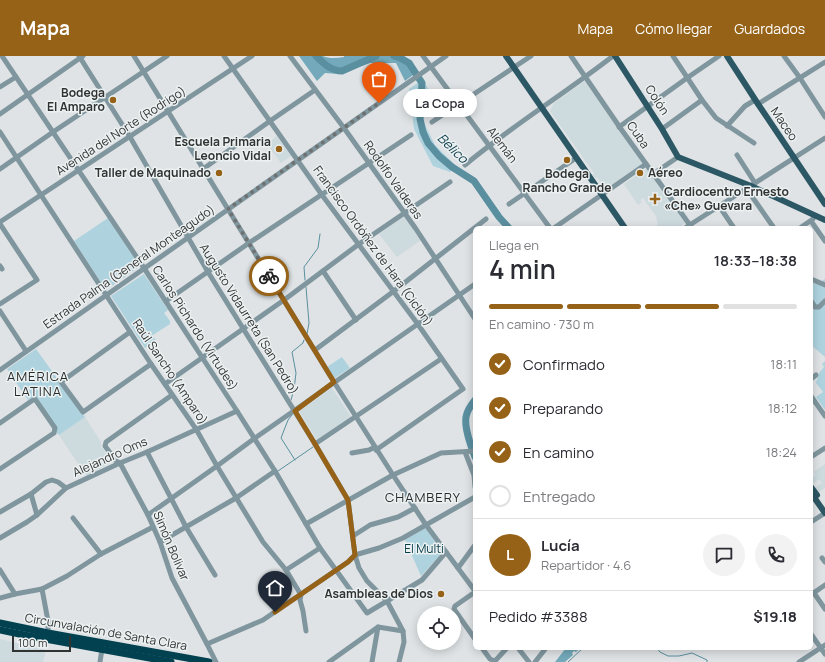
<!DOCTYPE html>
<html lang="es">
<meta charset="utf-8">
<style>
:root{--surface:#fff;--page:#f2f2f3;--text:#2b2b33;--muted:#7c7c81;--line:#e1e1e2;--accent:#966218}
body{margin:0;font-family:Manrope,sans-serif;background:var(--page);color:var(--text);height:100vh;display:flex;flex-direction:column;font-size:15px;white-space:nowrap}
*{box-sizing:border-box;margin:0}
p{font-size:13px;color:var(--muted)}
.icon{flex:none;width:22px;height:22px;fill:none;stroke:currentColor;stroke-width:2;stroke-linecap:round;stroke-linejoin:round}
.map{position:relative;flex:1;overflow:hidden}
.side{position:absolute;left:473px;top:170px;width:340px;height:424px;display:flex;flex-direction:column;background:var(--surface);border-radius:6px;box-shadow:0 2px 10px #0003}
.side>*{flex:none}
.tools{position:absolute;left:417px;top:550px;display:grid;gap:8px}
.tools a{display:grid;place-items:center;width:44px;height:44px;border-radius:50%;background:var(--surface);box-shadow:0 2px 10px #0003;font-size:20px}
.scale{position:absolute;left:12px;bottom:10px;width:59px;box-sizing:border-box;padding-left:4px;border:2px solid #313333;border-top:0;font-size:11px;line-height:14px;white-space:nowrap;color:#313333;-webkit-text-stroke:3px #ecf1f2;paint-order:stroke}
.pin{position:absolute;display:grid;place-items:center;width:34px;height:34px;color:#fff;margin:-41px -17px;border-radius:50% 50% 50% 0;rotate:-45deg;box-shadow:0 0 4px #0007}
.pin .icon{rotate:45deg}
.courier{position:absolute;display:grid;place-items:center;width:40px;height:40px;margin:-20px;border:3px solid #966218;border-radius:50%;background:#fff;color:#222;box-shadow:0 1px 5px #0007}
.bubble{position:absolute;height:28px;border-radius:14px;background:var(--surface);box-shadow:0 2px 10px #0003;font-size:13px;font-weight:600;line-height:28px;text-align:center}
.summary em{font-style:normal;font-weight:600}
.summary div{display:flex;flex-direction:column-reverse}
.summary{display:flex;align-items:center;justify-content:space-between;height:68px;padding:0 16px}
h1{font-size:26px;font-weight:600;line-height:30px}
.bar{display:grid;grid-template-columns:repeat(4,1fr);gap:6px 4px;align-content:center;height:48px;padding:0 16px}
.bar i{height:5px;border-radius:3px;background:var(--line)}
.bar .active{background:var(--accent)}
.bar p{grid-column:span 4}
.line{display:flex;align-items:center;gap:10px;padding:0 16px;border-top:1px solid var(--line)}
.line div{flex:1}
.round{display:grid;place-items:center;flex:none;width:42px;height:42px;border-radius:21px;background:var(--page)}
ol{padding:0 16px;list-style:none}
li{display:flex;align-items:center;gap:12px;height:44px}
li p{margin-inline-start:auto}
li .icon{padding:4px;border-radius:50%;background:var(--accent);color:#fff;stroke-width:4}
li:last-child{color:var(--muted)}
li i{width:22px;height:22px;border:2px solid var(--line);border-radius:50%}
header{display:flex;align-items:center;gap:24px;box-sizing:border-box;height:56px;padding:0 20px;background:var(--accent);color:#fff}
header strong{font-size:19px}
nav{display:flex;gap:22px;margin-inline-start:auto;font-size:14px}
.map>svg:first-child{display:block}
.built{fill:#cddade}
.green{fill:#aed3df}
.forest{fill:#73a9ba}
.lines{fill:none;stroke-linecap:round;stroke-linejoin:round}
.stream{stroke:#5a8fa0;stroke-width:1}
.river{stroke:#5a8fa0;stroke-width:7}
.minor{stroke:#80969e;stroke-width:5}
.major{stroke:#2c5764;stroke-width:6}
.highway{stroke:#024150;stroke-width:7}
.done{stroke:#6e7171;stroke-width:4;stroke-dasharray:0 7.2}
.route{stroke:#966218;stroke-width:5}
.poi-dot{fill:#966218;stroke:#ecf1f2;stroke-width:1.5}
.labels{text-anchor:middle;stroke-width:3;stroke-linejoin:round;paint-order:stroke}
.poi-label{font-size:12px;font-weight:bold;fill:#313333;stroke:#ecf1f2;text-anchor:end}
.street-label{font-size:12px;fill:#313333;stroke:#ecf1f2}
.park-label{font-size:12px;fill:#063a47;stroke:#ecf1f2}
.water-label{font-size:13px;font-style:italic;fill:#0b3d4a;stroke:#ecf1f2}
.neighbourhood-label{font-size:13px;letter-spacing:1px;fill:#272b2c;stroke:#ecf1f2}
</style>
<header>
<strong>Mapa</strong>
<nav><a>Mapa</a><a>Cómo llegar</a><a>Guardados</a></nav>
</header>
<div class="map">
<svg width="825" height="606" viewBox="0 0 825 606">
<rect width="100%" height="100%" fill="#dfe3e5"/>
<!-- built -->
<g class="built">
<polygon points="585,25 643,107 605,133 597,121 595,122 593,119 594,117 550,55 554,47"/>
<polygon points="277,80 291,100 281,107 267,88"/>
<polygon points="646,113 685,167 678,172 654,172 658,169 656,160 643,142 640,144 642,146 638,149 624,128"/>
<polygon points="404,160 421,184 397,201 379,178"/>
<polygon points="332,332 351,361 317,384 299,355"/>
<polygon points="85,361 101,386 101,391 112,405 87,421 59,379"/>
<polygon points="825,408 825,432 818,437 815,432 822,427 819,423 812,428 811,426 811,422 816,419 814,416"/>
<polygon points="0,583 46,594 43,606 0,606"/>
</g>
<!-- green -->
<g class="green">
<polygon points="422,24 436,43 423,56 424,67 435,89 457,111 450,116 433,110 414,73 409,33"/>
<polygon points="108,162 140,210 106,234 74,185"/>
<polygon points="144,218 168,254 164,257 170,265 170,268 153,279 156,285 145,292 111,240"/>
<polygon points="825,223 825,301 811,289 811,226 817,228"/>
<polygon points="36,293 85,361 59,379 57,377 57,372 37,342 33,341 28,344 7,313"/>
<polygon points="342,301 350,312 335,322 327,311"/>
<polygon points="825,305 825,354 816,341 823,336 816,327 819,317 824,311 822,308"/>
<polygon points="425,472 443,496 421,520 405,484"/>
</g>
<!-- forest -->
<g class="forest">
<path d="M299,0H323C329,3 337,2 344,1V0H404L412,5L417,16L405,25L396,7H370L339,18L325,17L317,25Z"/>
<polygon points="566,592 580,592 576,596 574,595 572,597 573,599 565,606 555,606"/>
</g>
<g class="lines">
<!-- stream -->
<g class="stream">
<polyline points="305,224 304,211 318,192 320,178"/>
<polyline points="306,231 309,267 307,278"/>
<polyline points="291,344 294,333 296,317 292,296 303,287 304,284"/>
<polyline points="292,359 288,364 281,382 295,404"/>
<polyline points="278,415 313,391"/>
<polyline points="640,592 642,593 648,592"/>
<polyline points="657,592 660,596 668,600 679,600 692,597 707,604 707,606"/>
<polyline points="568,606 583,592"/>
</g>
<!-- river -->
<g class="river">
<path d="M316,0C323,7 331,15 342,15L376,0"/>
<polyline points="394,0 400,2 409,7 422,27 420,63 423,76 428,87 439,100 452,111 474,125 499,161 509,172"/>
<path d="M475,344C471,349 467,354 466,361C464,372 471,390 475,401"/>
</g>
<!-- minor -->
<g class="minor">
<polyline points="2,0 144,212 237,355 275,415 320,492 367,557 422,524 446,496"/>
<polyline points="79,0 130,81 208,216 315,388 348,444 355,499 359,512 367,525 387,545 403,575 404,586 399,606"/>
<polyline points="134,0 334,326 393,419 426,469 475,535"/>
<polyline points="224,0 322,139 417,267 463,333 376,394"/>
<polyline points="290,0 344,72 416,173 475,263"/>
<polyline points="423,0 550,172"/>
<polyline points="571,0 621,73 692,172"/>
<polyline points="673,0 702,44 716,62 754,87"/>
<polyline points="784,0 800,22 825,61"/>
<polyline points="0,31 16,21"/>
<polyline points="758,48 825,6"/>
<polyline points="0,58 83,0"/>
<polyline points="432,66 531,0"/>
<polyline points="727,70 745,50 755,44"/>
<polyline points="619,71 687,22 719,0"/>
<polyline points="662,73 702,44"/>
<polyline points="0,76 151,308 196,373 217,410 263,486 286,514 301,539 300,544 303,555 306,575"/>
<polyline points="737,99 755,127"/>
<path d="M465,109C512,70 564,38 613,0"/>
<polyline points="0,113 53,76 167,0"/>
<polyline points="203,113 270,65 315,34"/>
<polyline points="653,118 678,101"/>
<polyline points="746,132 774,172"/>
<polyline points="509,148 576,102"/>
<polyline points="719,150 734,172"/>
<polyline points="811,165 825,185"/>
<polyline points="0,166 252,0"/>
<polyline points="0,168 37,224 0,248"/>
<polyline points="554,172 646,108"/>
<polyline points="685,172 825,82"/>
<polyline points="800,172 813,163"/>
<polyline points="0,210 2,213"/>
<polyline points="323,215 356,264"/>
<polyline points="811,223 825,229"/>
<polyline points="166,245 249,187 411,79"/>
<polyline points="811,245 815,251 819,251 825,245"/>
<polyline points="0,255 26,295"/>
<polyline points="130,276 61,326 83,356 151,308"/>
<polyline points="315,294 394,235 486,163"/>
<polyline points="0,314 446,0"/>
<polyline points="811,323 816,319"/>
<polyline points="165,328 284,244 359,188 450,126"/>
<polyline points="172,339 106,386 105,390 116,405 120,407 148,459 160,486 172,522 207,588 216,606"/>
<polyline points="811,340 825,360"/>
<polyline points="0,367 33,344 35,343 55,372 54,377 0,413"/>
<polyline points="315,388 441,303"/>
<polyline points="147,396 186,471 215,519"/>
<polyline points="465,396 474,419 475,431"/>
<polyline points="352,397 369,394 375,391"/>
<polyline points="811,401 825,392"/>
<polyline points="31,438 37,459"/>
<polyline points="0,456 31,438 46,426 52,424 58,426 66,432"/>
<polyline points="148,459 217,410 255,382 475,228"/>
<polyline points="73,462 101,498"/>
<polyline points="811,466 825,457"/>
<polyline points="306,468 393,419 441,397 475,395"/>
<polyline points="353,480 370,469 398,461 415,452"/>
<polyline points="0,482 27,466 37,459 66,432 120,407 147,396 237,355"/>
<polyline points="160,486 236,442 275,415"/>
<polyline points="822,502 825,506"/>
<polyline points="458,512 475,489"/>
<polyline points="0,514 15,538"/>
<polyline points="286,514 320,492"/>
<polyline points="42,533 48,565 48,577"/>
<polyline points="475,536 455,550 454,553 456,556 475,583"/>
<polyline points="814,537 825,553"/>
<polyline points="812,538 825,529"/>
<polyline points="0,542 15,538 42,533 67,520 101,498 153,471"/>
<polyline points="811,578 825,598"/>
<polyline points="207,588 263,564 348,506 355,499 379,492 403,482 475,441"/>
<polyline points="482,592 490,603 495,605 507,592"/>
<polyline points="518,592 529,606"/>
<polyline points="100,606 102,593"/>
<polyline points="329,606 378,571 403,575"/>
<polyline points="372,606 378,571"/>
<polyline points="535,606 546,592"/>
<polyline points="799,606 825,589"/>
</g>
<!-- major -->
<g class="major">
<polyline points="506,0 625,172"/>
<polyline points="615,0 662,73 678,101 751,130 825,164"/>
<polyline points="727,0 758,48 825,148"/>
<polyline points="811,431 817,439"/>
<polyline points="811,437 825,457"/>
</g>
<!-- highway -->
<g class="highway">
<polyline points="0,567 48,577 209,606"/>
<polyline points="0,574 29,580 171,606"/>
</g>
</g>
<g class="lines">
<!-- done -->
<polyline class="done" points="269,220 228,153 379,47"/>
<!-- route -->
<polyline class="route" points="269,220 334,326 295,355 315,388 348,444 355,499 348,506 275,556"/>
</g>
<!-- markers -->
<g class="poi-dot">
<circle cx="113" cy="44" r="4"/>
<circle cx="279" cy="93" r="4"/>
<circle cx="567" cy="104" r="4"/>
<circle cx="219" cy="117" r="4"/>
<circle cx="640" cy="117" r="4"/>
<path d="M653 137h4v4h4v4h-4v4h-4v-4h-4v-4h4z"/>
<circle cx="441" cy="538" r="4"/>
</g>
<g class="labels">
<!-- poi labels -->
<g class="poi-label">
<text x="105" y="41">Bodega<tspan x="105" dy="14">El Amparo</tspan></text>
<text x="271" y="90">Escuela Primaria<tspan x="271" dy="14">Leoncio Vidal</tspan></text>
<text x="211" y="121">Taller de Maquinado</text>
<text x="648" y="121" text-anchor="start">Aéreo</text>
<text x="567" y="122" text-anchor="middle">Bodega<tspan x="567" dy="14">Rancho Grande</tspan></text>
<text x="664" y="140" text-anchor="start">Cardiocentro Ernesto<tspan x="664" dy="14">«Che» Guevara</tspan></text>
<text x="433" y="542">Asambleas de Dios</text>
</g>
<!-- street labels -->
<g class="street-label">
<text transform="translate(657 44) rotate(57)" y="4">Colón</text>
<text transform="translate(784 68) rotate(56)" y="4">Maceo</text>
<text transform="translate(121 75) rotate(-33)" y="4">Avenida del Norte (Rodrigo)</text>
<text transform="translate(638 79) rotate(55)" y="4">Cuba</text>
<text transform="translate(502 89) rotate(53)" y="4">Alemán</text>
<text transform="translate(393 124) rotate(55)" y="4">Rodolfo Valderas</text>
<text transform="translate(373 190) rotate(54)" y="4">Francisco Ordóñez de Hara (Ciclón)</text>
<text transform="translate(129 211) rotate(-35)" y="4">Estrada Palma (General Monteagudo)</text>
<text transform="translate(249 263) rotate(58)" y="4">Augusto Vidaurreta (San Pedro)</text>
<text transform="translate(195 272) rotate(57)" y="4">Carlos Pichardo (Virtudes)</text>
<text transform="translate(170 316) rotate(56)" y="4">Raúl Sancho (Amparo)</text>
<text transform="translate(110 401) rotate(-24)" y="4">Alejandro Oms</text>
<text transform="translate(171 490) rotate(67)" y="4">Simón Bolivar</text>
<text transform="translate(106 576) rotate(10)" y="4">Circunvalación de Santa Clara</text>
</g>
<!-- park labels -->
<g class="park-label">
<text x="424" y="497">El Multi</text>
</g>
<!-- water labels -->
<g class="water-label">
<text transform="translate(453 92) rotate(44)" y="5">Bélico</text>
</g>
<!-- neighbourhood labels -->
<g class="neighbourhood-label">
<text x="38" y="325">AMÉRICA<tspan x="38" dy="15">LATINA</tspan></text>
<text x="423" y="446">CHAMBERY</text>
</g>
</g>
</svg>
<div class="tools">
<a><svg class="icon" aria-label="locate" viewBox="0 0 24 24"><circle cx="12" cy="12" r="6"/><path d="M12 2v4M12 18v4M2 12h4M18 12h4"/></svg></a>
</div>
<div class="scale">100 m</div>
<div class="pin" style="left:379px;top:47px;background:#ea580c"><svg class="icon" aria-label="bag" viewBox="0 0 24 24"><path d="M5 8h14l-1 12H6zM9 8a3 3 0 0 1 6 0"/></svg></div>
<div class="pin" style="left:275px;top:556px;background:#1f2937"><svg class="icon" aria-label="home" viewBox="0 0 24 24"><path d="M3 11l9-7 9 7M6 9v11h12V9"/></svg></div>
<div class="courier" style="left:269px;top:220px"><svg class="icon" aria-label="bike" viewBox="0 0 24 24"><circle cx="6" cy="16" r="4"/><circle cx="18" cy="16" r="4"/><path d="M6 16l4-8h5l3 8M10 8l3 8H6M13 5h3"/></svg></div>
<div class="bubble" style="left:403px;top:33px;width:74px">La Copa</div>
<section class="side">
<div class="summary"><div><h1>4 min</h1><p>Llega en</p></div><em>18:33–18:38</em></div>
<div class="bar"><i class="active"></i><i class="active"></i><i class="active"></i><i></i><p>En camino · 730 m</p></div>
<ol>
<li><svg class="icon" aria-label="check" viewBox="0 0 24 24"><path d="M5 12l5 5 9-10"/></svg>Confirmado<p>18:11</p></li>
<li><svg class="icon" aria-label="check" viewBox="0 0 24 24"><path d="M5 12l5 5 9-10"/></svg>Preparando<p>18:12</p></li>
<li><svg class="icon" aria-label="check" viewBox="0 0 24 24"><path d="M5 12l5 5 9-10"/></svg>En camino<p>18:24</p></li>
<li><i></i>Entregado</li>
</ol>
<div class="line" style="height:72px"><b class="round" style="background:var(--accent);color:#fff">L</b><div><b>Lucía</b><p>Repartidor · 4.6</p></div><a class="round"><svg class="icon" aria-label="chat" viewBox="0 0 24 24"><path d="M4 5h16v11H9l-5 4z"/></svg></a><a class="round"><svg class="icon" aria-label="phone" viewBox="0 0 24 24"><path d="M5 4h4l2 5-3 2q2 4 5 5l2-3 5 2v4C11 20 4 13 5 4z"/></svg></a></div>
<div class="line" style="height:52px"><div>Pedido #3388</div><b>$19.18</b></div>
</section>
</div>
